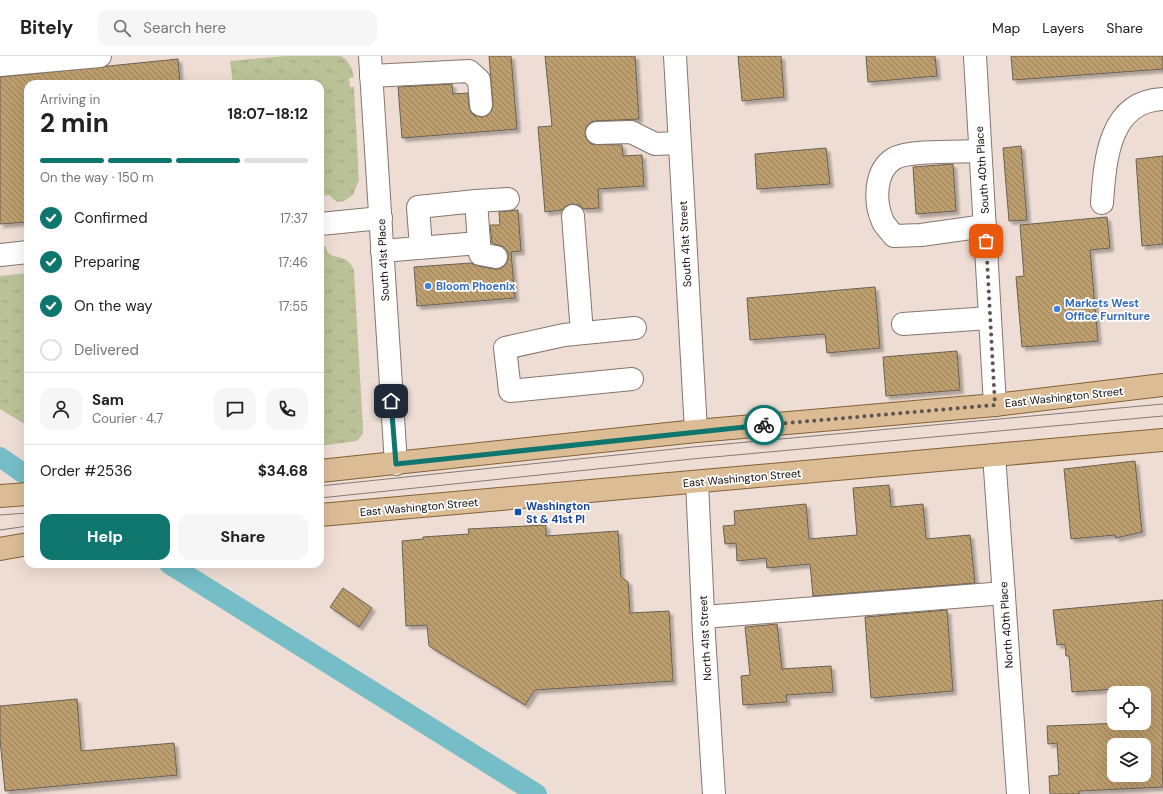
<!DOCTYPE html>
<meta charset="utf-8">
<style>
:root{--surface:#fff;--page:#f6f6f6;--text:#222;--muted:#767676;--line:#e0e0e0;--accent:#0f766e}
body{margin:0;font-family:"DM Sans",sans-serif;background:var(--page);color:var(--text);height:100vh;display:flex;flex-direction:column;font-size:15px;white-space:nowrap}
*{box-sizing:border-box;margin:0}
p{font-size:13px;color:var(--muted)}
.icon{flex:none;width:22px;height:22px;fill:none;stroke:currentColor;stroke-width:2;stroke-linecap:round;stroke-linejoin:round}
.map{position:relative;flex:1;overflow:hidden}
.drawer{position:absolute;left:24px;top:24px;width:300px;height:488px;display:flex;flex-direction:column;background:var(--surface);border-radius:12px;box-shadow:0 4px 16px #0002}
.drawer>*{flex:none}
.buttons{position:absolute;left:1107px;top:630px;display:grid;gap:8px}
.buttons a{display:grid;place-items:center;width:44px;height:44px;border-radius:8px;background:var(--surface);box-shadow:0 4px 16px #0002;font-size:20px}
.pin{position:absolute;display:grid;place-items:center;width:34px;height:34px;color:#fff;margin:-17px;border-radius:8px;box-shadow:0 2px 6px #0006}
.courier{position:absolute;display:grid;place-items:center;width:40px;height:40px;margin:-20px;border:3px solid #0f766e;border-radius:50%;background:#fff;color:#222;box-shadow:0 1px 5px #0007}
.headline em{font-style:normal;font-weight:700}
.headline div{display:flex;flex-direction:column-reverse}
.headline{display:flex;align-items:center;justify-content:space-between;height:68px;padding:0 16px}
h1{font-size:26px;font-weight:700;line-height:30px}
.bar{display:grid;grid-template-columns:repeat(4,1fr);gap:6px 4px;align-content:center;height:48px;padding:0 16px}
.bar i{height:5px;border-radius:3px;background:var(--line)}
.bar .active{background:var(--accent)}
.bar p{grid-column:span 4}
.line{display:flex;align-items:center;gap:10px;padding:0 16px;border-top:1px solid var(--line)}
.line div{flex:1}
.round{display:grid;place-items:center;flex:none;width:42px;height:42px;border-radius:12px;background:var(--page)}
ol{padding:0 16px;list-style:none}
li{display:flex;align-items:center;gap:12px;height:44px}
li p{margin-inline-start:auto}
li .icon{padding:4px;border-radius:50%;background:var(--accent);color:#fff;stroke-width:4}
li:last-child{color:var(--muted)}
li i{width:22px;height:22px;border:2px solid var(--line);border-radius:50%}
.cta{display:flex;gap:8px;margin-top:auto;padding:8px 16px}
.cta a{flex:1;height:46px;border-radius:12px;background:var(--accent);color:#fff;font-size:16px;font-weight:700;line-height:46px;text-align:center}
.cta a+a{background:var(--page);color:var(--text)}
header{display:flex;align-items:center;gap:24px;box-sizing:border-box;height:56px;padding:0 20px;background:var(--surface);border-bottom:1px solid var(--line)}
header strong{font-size:19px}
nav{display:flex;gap:22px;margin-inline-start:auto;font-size:14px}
.search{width:280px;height:36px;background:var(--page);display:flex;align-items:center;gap:10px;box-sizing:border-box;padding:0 14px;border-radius:12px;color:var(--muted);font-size:15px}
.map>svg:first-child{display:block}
.grass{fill:url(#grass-tufts)}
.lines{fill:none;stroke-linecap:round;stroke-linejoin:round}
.canal{stroke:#75bec7;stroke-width:20}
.building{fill:url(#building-back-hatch);stroke:#696054;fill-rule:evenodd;filter:url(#shadow)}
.minor-casing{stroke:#85766e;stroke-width:24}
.major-casing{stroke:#846136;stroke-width:24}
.minor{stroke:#fff;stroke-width:22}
.major{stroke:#dbbc95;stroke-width:22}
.tram{stroke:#867b75;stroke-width:1}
.done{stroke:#5e544f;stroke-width:4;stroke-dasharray:0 7.2}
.route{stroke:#0f766e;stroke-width:5}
.shop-dot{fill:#3f7fe0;stroke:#fff;stroke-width:1.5}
.transit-dot{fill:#1a4fb4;stroke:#fff;stroke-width:1.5}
.labels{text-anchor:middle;stroke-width:3.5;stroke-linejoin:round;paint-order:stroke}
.street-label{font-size:11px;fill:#100b08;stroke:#fff}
.shop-label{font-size:11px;font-weight:bold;fill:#366cbe;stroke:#fff;text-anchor:start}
.transit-label{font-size:11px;font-weight:bold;fill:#164399;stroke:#fff;text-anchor:start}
</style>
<header>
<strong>Bitely</strong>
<div class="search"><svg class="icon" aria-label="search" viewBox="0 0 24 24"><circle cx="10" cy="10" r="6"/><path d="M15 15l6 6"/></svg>Search here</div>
<nav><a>Map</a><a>Layers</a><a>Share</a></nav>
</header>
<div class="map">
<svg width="1163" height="738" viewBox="0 0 1163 738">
<defs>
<pattern id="grass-tufts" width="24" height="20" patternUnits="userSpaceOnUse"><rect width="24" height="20" fill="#bcc297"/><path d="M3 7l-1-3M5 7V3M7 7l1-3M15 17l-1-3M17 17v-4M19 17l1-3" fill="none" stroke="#a1a581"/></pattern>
<pattern id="building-back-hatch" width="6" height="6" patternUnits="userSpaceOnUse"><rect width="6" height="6" fill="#bd9e6e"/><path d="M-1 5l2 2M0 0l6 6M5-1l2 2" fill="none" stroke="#987f58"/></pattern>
<filter id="shadow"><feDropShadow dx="3.5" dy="3.5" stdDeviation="1" flood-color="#0004"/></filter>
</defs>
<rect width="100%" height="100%" fill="#eeddd4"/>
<!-- grass -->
<g class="grass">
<path d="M286,0H341C349,5 352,11 354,21L349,22L350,31H354L359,124L353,139L344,145L337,146L329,139L320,140V80H324L322,51H320V28H233L230,5Z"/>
<path d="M320,190H326L327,196L333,200C343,202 350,203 354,215L363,373V378L357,385L320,390Z"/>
<polygon points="28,217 28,370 0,353 0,220"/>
</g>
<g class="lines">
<!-- canal -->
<g class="canal">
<polyline points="0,401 27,420"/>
<polyline points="169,508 537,738"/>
</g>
</g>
<!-- building -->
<g class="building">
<polygon points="489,0 511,0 517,73 402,82 398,31 452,28 453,38 468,37 469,50 471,56 475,60 482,61 488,59 492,54 493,48"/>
<polygon points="545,0 635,0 639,63 596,65 591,66 586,71 585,78 587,84 591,88 622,89 623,100 642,99 644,130 598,133 599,152 583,153 579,149 572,148 566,150 562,154 545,156 538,71 552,70"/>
<polygon points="738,0 781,0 784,41 742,45"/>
<polygon points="866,0 935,0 937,20 868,26"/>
<polygon points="1011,0 1163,0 1163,13 1013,24"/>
<polygon points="178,3 180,28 28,28 28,166 0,168 0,21"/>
<polygon points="1021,90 1027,164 1009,165 1003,92"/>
<polygon points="826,92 830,128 757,133 755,98"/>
<polygon points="1163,100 1163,188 1142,190 1136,103"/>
<polygon points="953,108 956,155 916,158 913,111"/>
<polygon points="518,154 521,195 511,196 515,242 417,250 414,211 471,207 478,210 494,213 500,213 505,209 508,203 508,196 504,191 492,187 490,169 500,169 499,156"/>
<polygon points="1107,161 1110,192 1090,194 1098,285 1022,291 1016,221 1024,220 1020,169"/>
<polygon points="875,231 880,292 827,297 825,278 750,284 747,242"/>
<polygon points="957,295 960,334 886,340 883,301"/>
<polygon points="1135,405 1142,476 1116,482 1115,479 1071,483 1064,413"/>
<polygon points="889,429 891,451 923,448 926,483 970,479 975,527 813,540 810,508 767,512 766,502 737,505 736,487 725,488 723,470 735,469 734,455 806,448 809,483 857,479 853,432"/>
<polygon points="546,469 546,480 618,475 621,521 628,526 630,557 669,555 673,625 535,634 525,649 429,590 427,569 406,570 402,485 423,483 423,481 469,478 468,473"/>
<polygon points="343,532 372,552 359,571 330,551"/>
<path d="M1163,544V705H1162L1163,731L1079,735V738H1050L1049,720L1059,719L1057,687L1048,688L1047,670L1146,666L1144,631L1072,636L1069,600H1066L1065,588L1057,589L1053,554ZM1114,689H1144V719H1114Z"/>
<polygon points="947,554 953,635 871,642 865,561"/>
<polygon points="777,568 782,613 831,610 833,636 786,639 787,646 743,649 741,620 750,619 745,571"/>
<polygon points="77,643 81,695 174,687 177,719 5,735 0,683 0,650"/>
</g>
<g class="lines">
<defs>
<g id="minor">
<polyline points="370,0 396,408"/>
<polyline points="675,0 696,375"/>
<polyline points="975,0 995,349"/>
<polyline points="0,9 100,0"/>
<polyline points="371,20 469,15 479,24 481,49"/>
<polyline points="597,77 631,76 655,88 679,87"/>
<path d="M980,95C961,96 910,94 895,102C874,114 874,146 883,166C886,171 891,176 894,180L921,179L985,170"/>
<polyline points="476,145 508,143"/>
<path d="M1102,147C1105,106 1108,45 1163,43"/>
<polyline points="573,160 582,277"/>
<polyline points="320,168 381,162"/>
<polyline points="479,187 480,198 496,201"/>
<polyline points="382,195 479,187 476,145 418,151 421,192"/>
<polyline points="0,199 28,196"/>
<polyline points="903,268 989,262"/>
<polyline points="632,323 510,335 505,292 564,279 635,272"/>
<polyline points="994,399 1018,738"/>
<polyline points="697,426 704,579 714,738"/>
<polyline points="704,561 1004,537"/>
</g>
<g id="major">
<polyline points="320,415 696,375 995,349 1163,329"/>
<polyline points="0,440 28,438"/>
<polyline points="320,459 1163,384"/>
<polyline points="0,493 28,488"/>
</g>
</defs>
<!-- minor casing -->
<use href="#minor" class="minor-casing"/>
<!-- major casing -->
<use href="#major" class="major-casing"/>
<!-- minor -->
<use href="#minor" class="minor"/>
<!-- major -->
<use href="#major" class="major"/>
<!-- tram -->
<g class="tram">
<polyline points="320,430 693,391 1163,348"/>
<polyline points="320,442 692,403 1163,360"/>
<polyline points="0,459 28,457"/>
<polyline points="0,474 28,470"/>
</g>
</g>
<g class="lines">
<!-- done -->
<polyline class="done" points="764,369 995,349 986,185"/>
<!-- route -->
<polyline class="route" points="391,345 396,408 764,369"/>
</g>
<!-- markers -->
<g class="shop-dot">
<circle cx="428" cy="230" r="4"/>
<circle cx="1057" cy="253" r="4"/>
</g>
<rect class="transit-dot" x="514" y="452" width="8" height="8" rx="2"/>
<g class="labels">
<!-- street labels -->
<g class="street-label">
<text transform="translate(982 114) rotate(-94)" y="4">South 40th Place</text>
<text transform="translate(685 188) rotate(-93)" y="4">South 41st Street</text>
<text transform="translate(383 204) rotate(-93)" y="4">South 41st Place</text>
<text transform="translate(1064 341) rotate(-6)" y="4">East Washington Street</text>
<text transform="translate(742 422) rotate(-5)" y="4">East Washington Street</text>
<text transform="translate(419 451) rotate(-5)" y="4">East Washington Street</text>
<text transform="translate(1006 569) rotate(-94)" y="4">North 40th Place</text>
<text transform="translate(705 582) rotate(-93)" y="4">North 41st Street</text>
</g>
<!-- shop labels -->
<g class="shop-label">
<text x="436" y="234">Bloom Phoenix</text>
<text x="1065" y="251">Markets West<tspan x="1065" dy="13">Office Furniture</tspan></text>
</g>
<!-- transit labels -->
<g class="transit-label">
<text x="526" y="454">Washington<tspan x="526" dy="13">St &amp; 41st Pl</tspan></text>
</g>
</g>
</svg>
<div class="buttons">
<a><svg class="icon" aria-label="locate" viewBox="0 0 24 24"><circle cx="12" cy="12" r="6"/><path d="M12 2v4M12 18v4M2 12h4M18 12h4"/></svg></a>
<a><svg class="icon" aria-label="layers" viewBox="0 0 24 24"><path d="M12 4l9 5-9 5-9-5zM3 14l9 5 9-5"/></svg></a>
</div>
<div class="pin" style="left:986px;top:185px;background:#ea580c"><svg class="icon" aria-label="bag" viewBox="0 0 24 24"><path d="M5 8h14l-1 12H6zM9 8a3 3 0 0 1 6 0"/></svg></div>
<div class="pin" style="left:391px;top:345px;background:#1f2937"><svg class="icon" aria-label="home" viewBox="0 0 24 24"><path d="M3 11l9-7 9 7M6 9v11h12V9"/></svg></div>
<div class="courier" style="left:764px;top:369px"><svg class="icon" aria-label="bike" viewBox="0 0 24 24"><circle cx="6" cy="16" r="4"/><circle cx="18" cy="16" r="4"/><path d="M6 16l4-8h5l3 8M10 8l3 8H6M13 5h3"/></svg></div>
<section class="drawer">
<div class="headline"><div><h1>2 min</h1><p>Arriving in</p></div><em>18:07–18:12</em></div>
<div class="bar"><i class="active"></i><i class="active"></i><i class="active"></i><i></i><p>On the way · 150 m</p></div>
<ol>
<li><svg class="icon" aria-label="check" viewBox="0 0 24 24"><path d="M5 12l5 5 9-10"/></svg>Confirmed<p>17:37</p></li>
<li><svg class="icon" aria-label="check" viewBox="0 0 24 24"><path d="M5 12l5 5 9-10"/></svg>Preparing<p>17:46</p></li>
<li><svg class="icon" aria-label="check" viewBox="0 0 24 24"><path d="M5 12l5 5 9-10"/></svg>On the way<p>17:55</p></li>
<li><i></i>Delivered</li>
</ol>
<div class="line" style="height:72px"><a class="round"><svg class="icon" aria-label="person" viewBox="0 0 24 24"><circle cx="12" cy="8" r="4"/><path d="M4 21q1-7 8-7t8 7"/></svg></a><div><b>Sam</b><p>Courier · 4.7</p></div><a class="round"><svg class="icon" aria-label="chat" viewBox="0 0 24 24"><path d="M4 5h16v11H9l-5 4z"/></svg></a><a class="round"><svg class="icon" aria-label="phone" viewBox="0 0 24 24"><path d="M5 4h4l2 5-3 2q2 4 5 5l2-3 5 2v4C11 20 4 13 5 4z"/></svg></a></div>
<div class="line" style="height:52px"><div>Order #2536</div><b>$34.68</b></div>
<div class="cta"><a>Help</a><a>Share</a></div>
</section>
</div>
